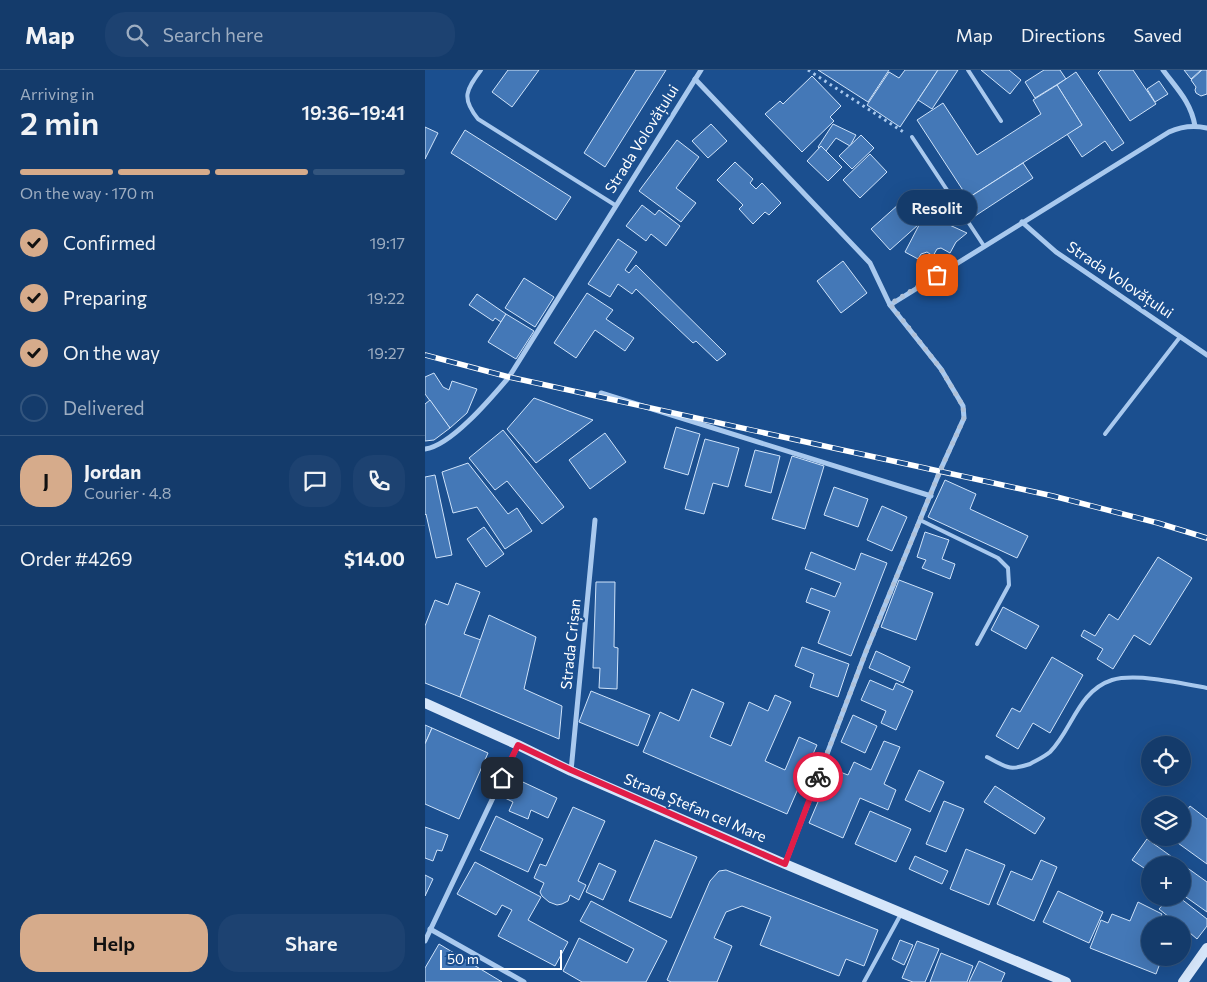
<!DOCTYPE html>
<meta charset="utf-8">
<style>
:root{--surface:#143b6b;--page:#1d4271;--text:#f1f3f6;--muted:#9dadc1;--line:#33557e;--accent:#d6ab8b}
body{margin:0;font-family:Commissioner,sans-serif;background:var(--page);color:var(--text);height:100vh;display:flex;flex-direction:column;font-size:19px;white-space:nowrap}
*{box-sizing:border-box;margin:0}
p{font-size:16px;color:var(--muted)}
.icon{flex:none;width:28px;height:28px;fill:none;stroke:currentColor;stroke-width:2;stroke-linecap:round;stroke-linejoin:round}
.map{position:relative;flex:1;overflow:hidden}
.drawer{display:flex;flex-direction:column;background:var(--surface);width:425px}
.drawer>*{flex:none}
.buttons{position:absolute;left:716px;top:666px;display:grid;gap:10px}
.buttons a{display:grid;place-items:center;width:50px;height:50px;border-radius:50%;background:var(--surface);box-shadow:0 5px 20px #0002,0 0 0 1px var(--line);font-size:25px}
.scale{position:absolute;left:15px;bottom:12px;width:122px;box-sizing:border-box;padding-left:5px;border:2px solid #fff;border-top:0;font-size:14px;line-height:18px;white-space:nowrap;color:#fff;-webkit-text-stroke:4px #1b4f8f;paint-order:stroke}
.pin{position:absolute;display:grid;place-items:center;width:42px;height:42px;color:#fff;margin:-21px;border-radius:10px;box-shadow:0 2px 8px #0006}
.courier{position:absolute;display:grid;place-items:center;width:50px;height:50px;margin:-25px;border:4px solid #e11d48;border-radius:50%;background:#fff;color:#222;box-shadow:0 1px 6px #0007}
.bubble{position:absolute;height:35px;border-radius:18px;background:var(--surface);box-shadow:0 5px 20px #0002,0 0 0 1px var(--line);font-size:16px;font-weight:600;line-height:35px;text-align:center}
.summary em{font-style:normal;font-weight:600}
.summary div{display:flex;flex-direction:column-reverse}
.summary{display:flex;align-items:center;justify-content:space-between;height:85px;padding:0 20px}
h1{font-size:32px;font-weight:600;line-height:38px}
.bar{display:grid;grid-template-columns:repeat(4,1fr);gap:8px 5px;align-content:center;height:60px;padding:0 20px}
.bar i{height:6px;border-radius:4px;background:var(--line)}
.bar .current{background:var(--accent)}
.bar p{grid-column:span 4}
.line{display:flex;align-items:center;gap:12px;padding:0 20px;border-top:1px solid var(--line)}
.line div{flex:1}
.round{display:grid;place-items:center;flex:none;width:52px;height:52px;border-radius:20px;background:var(--page)}
ol{padding:0 20px;list-style:none}
li{display:flex;align-items:center;gap:15px;height:55px}
li p{margin-inline-start:auto}
li .icon{padding:5px;border-radius:50%;background:var(--accent);color:#111;stroke-width:4}
li:last-child{color:var(--muted)}
li i{width:28px;height:28px;border:2px solid var(--line);border-radius:50%}
.primary-button{display:flex;gap:10px;margin-top:auto;padding:10px 20px}
.primary-button a{flex:1;height:58px;border-radius:20px;background:var(--accent);color:#111;font-size:20px;font-weight:600;line-height:58px;text-align:center}
.primary-button a+a{background:var(--page);color:var(--text)}
header{display:flex;align-items:center;gap:30px;box-sizing:border-box;height:70px;padding:0 25px;background:var(--surface);border-bottom:1px solid var(--line)}
header strong{font-size:24px}
nav{display:flex;gap:28px;margin-inline-start:auto;font-size:18px}
.search{width:350px;height:45px;background:var(--page);display:flex;align-items:center;gap:12px;box-sizing:border-box;padding:0 18px;border-radius:20px;color:var(--muted);font-size:19px}
main{display:flex;flex:1;min-height:0}
.map>svg:first-child{display:block}
.building{fill:#4478b7;stroke:#cfe3fa}
.lines{fill:none;stroke-linecap:round;stroke-linejoin:round}
.path{stroke:#a9c9ee;stroke-width:3;stroke-dasharray:2.5 4;stroke-linecap:butt}
.lane{stroke:#a9c9ee;stroke-width:4}
.street{stroke:#a9c9ee;stroke-width:5}
.secondary{stroke:#d6e6fa;stroke-width:10}
.rail-casing{stroke:#fff;stroke-width:5.5}
.rail{stroke:#1b4f8f;stroke-width:4;stroke-dasharray:11;stroke-linecap:butt}
.done{stroke:#afc1d8;stroke-width:5;stroke-dasharray:0 9}
.route{stroke:#e11d48;stroke-width:6}
.labels{text-anchor:middle;stroke-width:4.5;stroke-linejoin:round;paint-order:stroke}
.street-label{font-size:15px;fill:#fff;stroke:#1b4f8f}
</style>
<header>
<strong>Map</strong>
<div class="search"><svg class="icon" aria-label="search" viewBox="0 0 24 24"><circle cx="10" cy="10" r="6"/><path d="M15 15l6 6"/></svg>Search here</div>
<nav><a>Map</a><a>Directions</a><a>Saved</a></nav>
</header>
<main>
<section class="drawer">
<div class="summary"><div><h1>2 min</h1><p>Arriving in</p></div><em>19:36–19:41</em></div>
<div class="bar"><i class="current"></i><i class="current"></i><i class="current"></i><i></i><p>On the way · 170 m</p></div>
<ol>
<li><svg class="icon" aria-label="check" viewBox="0 0 24 24"><path d="M5 12l5 5 9-10"/></svg>Confirmed<p>19:17</p></li>
<li><svg class="icon" aria-label="check" viewBox="0 0 24 24"><path d="M5 12l5 5 9-10"/></svg>Preparing<p>19:22</p></li>
<li><svg class="icon" aria-label="check" viewBox="0 0 24 24"><path d="M5 12l5 5 9-10"/></svg>On the way<p>19:27</p></li>
<li><i></i>Delivered</li>
</ol>
<div class="line" style="height:90px"><b class="round" style="background:var(--accent);color:#111">J</b><div><b>Jordan</b><p>Courier · 4.8</p></div><a class="round"><svg class="icon" aria-label="chat" viewBox="0 0 24 24"><path d="M4 5h16v11H9l-5 4z"/></svg></a><a class="round"><svg class="icon" aria-label="phone" viewBox="0 0 24 24"><path d="M5 4h4l2 5-3 2q2 4 5 5l2-3 5 2v4C11 20 4 13 5 4z"/></svg></a></div>
<div class="line" style="height:65px"><div>Order #4269</div><b>$14.00</b></div>
<div class="primary-button"><a>Help</a><a>Share</a></div>
</section>
<div class="map">
<svg width="782" height="912" viewBox="0 0 782 912">
<rect width="100%" height="100%" fill="#1b4f8f"/>
<!-- building -->
<g class="building">
<polygon points="83,0 114,0 87,37 67,22"/>
<polygon points="211,0 241,0 180,97 159,83"/>
<polygon points="393,0 464,0 443,32"/>
<polygon points="480,0 513,0 475,57 442,35 464,2 474,8"/>
<polygon points="513,0 533,0 507,39 493,30"/>
<polygon points="556,0 584,0 596,10 585,24"/>
<polygon points="619,0 635,0 641,9 610,28 600,12"/>
<polygon points="676,0 708,0 731,34 705,51 673,3"/>
<polygon points="759,0 776,0 766,9"/>
<polygon points="777,0 782,0 782,24 776,26 771,23 770,20 771,17 766,10"/>
<polygon points="651,2 699,73 687,81 680,71 657,87 642,64 657,55 632,15"/>
<polygon points="387,6 416,36 405,47 409,51 377,82 340,44 355,31 358,34"/>
<polygon points="734,11 743,24 730,32 722,19"/>
<polygon points="632,15 657,55 543,128 492,50 518,33 552,85 616,44 608,30"/>
<polygon points="286,54 302,71 283,88 267,71"/>
<polygon points="408,54 431,65 425,76 411,68 401,81 396,76 394,78 393,77"/>
<polygon points="0,57 13,63 0,89"/>
<polygon points="40,60 146,127 131,150 26,83"/>
<polygon points="436,65 449,78 427,99 414,86"/>
<polygon points="252,70 274,87 251,118 271,133 256,152 214,121"/>
<polygon points="396,76 417,97 403,111 382,91"/>
<polygon points="445,84 462,102 435,128 418,110"/>
<polygon points="310,92 328,109 325,113 331,119 337,113 356,133 344,145 340,142 328,154 314,139 318,135 292,110"/>
<polygon points="598,93 608,108 547,148 537,132"/>
<polygon points="474,134 493,155 465,180 446,159"/>
<polygon points="505,134 519,142 516,147 518,152 542,163 531,172 525,183 516,178 512,179 508,186 502,182 496,184 493,189 480,182"/>
<polygon points="217,135 230,145 234,140 255,156 241,176 226,164 221,171 201,156"/>
<polygon points="193,169 212,182 200,200 204,203 211,195 301,284 292,291 271,271 268,273 211,219 207,224 193,214 185,227 163,214"/>
<polygon points="418,191 442,223 416,243 392,211"/>
<polygon points="99,208 129,227 110,257 80,238"/>
<polygon points="162,223 188,240 181,249 209,268 200,281 170,260 151,288 129,273"/>
<polygon points="52,224 81,244 76,252 70,248 68,251 44,235"/>
<polygon points="81,244 109,261 91,289 63,272"/>
<polygon points="9,303 18,317 24,320 27,311 52,319 42,343 25,358 0,324 0,307"/>
<polygon points="109,328 168,350 111,393 82,359"/>
<polygon points="5,330 25,358 9,370 0,371 0,334"/>
<polygon points="251,357 275,364 263,405 239,398"/>
<polygon points="78,360 139,437 117,454 82,411 70,420 44,388"/>
<polygon points="180,363 201,392 165,419 144,390"/>
<polygon points="280,369 314,378 303,417 288,413 279,444 260,439"/>
<polygon points="330,380 355,386 346,423 320,416"/>
<polygon points="367,386 399,396 380,459 347,449"/>
<polygon points="43,393 83,444 92,438 107,461 80,479 52,437 28,443 17,402"/>
<polygon points="10,405 27,485 11,488 1,444 0,445 0,407"/>
<polygon points="520,410 551,424 545,439 603,466 592,488 503,447"/>
<polygon points="409,417 443,429 433,457 399,445"/>
<polygon points="457,436 482,447 467,481 442,470"/>
<polygon points="59,457 79,484 61,497 42,469"/>
<polygon points="500,462 524,470 517,489 530,494 525,509 497,498 501,490 492,487"/>
<polygon points="386,482 430,500 436,483 462,493 426,586 393,573 405,541 381,532 386,518 410,527 416,513 380,499"/>
<polygon points="733,487 767,508 725,575 709,565 688,599 672,589 678,579 656,566 659,560 670,566 684,544 693,550"/>
<polygon points="474,510 508,523 491,570 456,557"/>
<polygon points="171,512 190,512 189,577 193,578 192,619 174,618 175,598 168,598"/>
<polygon points="31,513 55,522 39,564 56,570 35,627 0,613 0,556 10,530 23,535"/>
<polygon points="578,537 614,556 601,579 566,560"/>
<polygon points="64,545 111,567 99,619 137,636 134,669 35,627"/>
<polygon points="377,577 424,594 413,627 385,617 389,604 370,596"/>
<polygon points="451,581 485,597 478,613 444,598"/>
<polygon points="627,587 658,605 625,663 608,653 593,679 571,666 587,638 595,642"/>
<polygon points="445,610 468,620 471,613 488,621 471,660 456,653 461,641 436,630"/>
<polygon points="267,619 299,633 285,667 306,676 324,632 343,641 350,625 366,632 340,691 360,700 374,667 392,675 362,744 218,682 235,642 254,651"/>
<polygon points="166,621 225,645 213,676 154,652"/>
<polygon points="428,645 452,656 440,683 416,672"/>
<polygon points="0,655 7,658 0,674"/>
<polygon points="7,658 63,683 34,749 0,734 0,674"/>
<polygon points="459,671 475,677 459,714 471,720 463,740 435,728 418,768 384,753 407,699 423,705 429,692 446,700"/>
<polygon points="494,700 519,712 505,742 480,730"/>
<polygon points="85,706 132,728 123,748 106,740 103,749 84,741 88,732 76,726"/>
<polygon points="570,716 620,748 610,764 559,732"/>
<polygon points="519,731 539,739 521,782 501,774"/>
<polygon points="765,736 782,749 782,794 746,768 758,768 758,746"/>
<polygon points="148,737 180,751 153,811 161,815 154,830 145,825 143,831 137,834 132,835 124,832 117,826 115,822 119,813 109,808 115,794 121,796"/>
<polygon points="445,741 486,759 471,792 430,774"/>
<polygon points="71,746 118,769 103,802 55,780"/>
<polygon points="0,757 23,765 17,781 12,780 8,791 0,788"/>
<polygon points="722,769 782,812 782,842 758,825 758,795 725,795 725,802 707,790"/>
<polygon points="230,770 272,787 246,848 204,831"/>
<polygon points="541,779 580,795 564,835 525,819"/>
<polygon points="490,786 523,801 517,814 484,799"/>
<polygon points="616,790 632,797 609,851 572,834 586,801 607,810"/>
<polygon points="50,792 116,827 103,850 143,872 130,896 73,866 87,840 77,835 71,845 32,824"/>
<polygon points="174,793 191,801 178,830 161,822"/>
<polygon points="301,800 453,860 439,896 421,889 414,906 335,875 346,847 317,836 301,842 289,868 307,876 292,912 246,912 242,910 285,811 294,801"/>
<polygon points="0,805 8,809 0,826"/>
<polygon points="633,821 678,842 664,873 618,852"/>
<polygon points="744,828 755,828 782,849 782,856 772,869 758,857 758,855 754,855 734,839"/>
<polygon points="166,831 242,871 221,912 157,912 138,901 154,868 202,893 209,879 155,851"/>
<polygon points="713,832 737,844 732,855 725,855 725,888 737,888 731,904 665,878 676,850 683,853 687,844 705,851"/>
<polygon points="475,870 488,875 479,895 467,889"/>
<polygon points="492,871 514,879 500,912 488,912 477,908"/>
<polygon points="14,874 77,912 0,912 0,898"/>
<polygon points="516,883 548,896 542,912 505,912"/>
<polygon points="554,891 580,903 576,912 544,912"/>
</g>
<g class="lines">
<!-- path -->
<polyline class="path" points="383,0 480,63"/>
<!-- lane -->
<g class="lane">
<path d="M56,0C41,20 36,28 53,49L190,135"/>
<polyline points="543,0 576,51"/>
<polyline points="487,67 559,176"/>
<polyline points="680,364 755,267"/>
<polyline points="495,450 573,488 583,498 584,515 552,574"/>
<path d="M562,687C568,690 576,695 583,697C589,699 599,696 605,694C612,690 619,687 625,682C647,660 653,621 687,610C711,603 756,613 782,618"/>
<polyline points="439,912 476,844"/>
</g>
<!-- street -->
<g class="street">
<path d="M738,0C752,19 766,32 770,56"/>
<polyline points="270,9 445,193 465,235 516,299 538,336 539,348 515,401 442,579 360,794"/>
<polyline points="597,152 631,182 782,285"/>
<path d="M465,235L744,62C757,56 769,55 782,58"/>
<polyline points="176,323 506,426"/>
<path d="M0,379C26,376 67,327 84,307L276,0"/>
<polyline points="146,701 170,450"/>
<polyline points="5,859 99,912"/>
<polyline points="0,871 93,675"/>
</g>
<!-- secondary -->
<g class="secondary">
<polyline points="0,633 93,675 146,701 360,794 641,912"/>
<polyline points="758,912 782,878"/>
</g>
<defs>
<polyline id="rail" points="0,285 84,307 628,426 733,453 782,468"/>
</defs>
<!-- rail casing -->
<use href="#rail" class="rail-casing"/>
<!-- rail -->
<use href="#rail" class="rail"/>
</g>
<g class="lines">
<!-- done -->
<polyline class="done" points="393,707 442,579 515,401 539,348 538,336 516,299 465,234 512,205"/>
<!-- route -->
<polyline class="route" points="77,708 93,675 146,700 360,794 393,707"/>
</g>
<g class="labels">
<!-- street labels -->
<g class="street-label">
<text transform="translate(217 69) rotate(-58)" y="5">Strada Volovățului</text>
<text transform="translate(695 210) rotate(34)" y="5">Strada Volovățului</text>
<text transform="translate(146 574) rotate(-84)" y="5">Strada Crișan</text>
<text transform="translate(270 738) rotate(23)" y="5">Strada Ștefan cel Mare</text>
</g>
</g>
</svg>
<div class="buttons">
<a><svg class="icon" aria-label="locate" viewBox="0 0 24 24"><circle cx="12" cy="12" r="6"/><path d="M12 2v4M12 18v4M2 12h4M18 12h4"/></svg></a>
<a><svg class="icon" aria-label="layers" viewBox="0 0 24 24"><path d="M12 4l9 5-9 5-9-5zM3 14l9 5 9-5"/></svg></a>
<a>+</a>
<a>−</a>
</div>
<div class="scale">50 m</div>
<div class="pin" style="left:512px;top:205px;background:#ea580c"><svg class="icon" aria-label="bag" viewBox="0 0 24 24"><path d="M5 8h14l-1 12H6zM9 8a3 3 0 0 1 6 0"/></svg></div>
<div class="pin" style="left:77px;top:708px;background:#1f2937"><svg class="icon" aria-label="home" viewBox="0 0 24 24"><path d="M3 11l9-7 9 7M6 9v11h12V9"/></svg></div>
<div class="courier" style="left:393px;top:707px"><svg class="icon" aria-label="bike" viewBox="0 0 24 24"><circle cx="6" cy="16" r="4"/><circle cx="18" cy="16" r="4"/><path d="M6 16l4-8h5l3 8M10 8l3 8H6M13 5h3"/></svg></div>
<div class="bubble" style="left:472px;top:120px;width:80px">Resolit</div>
</div>
</main>
